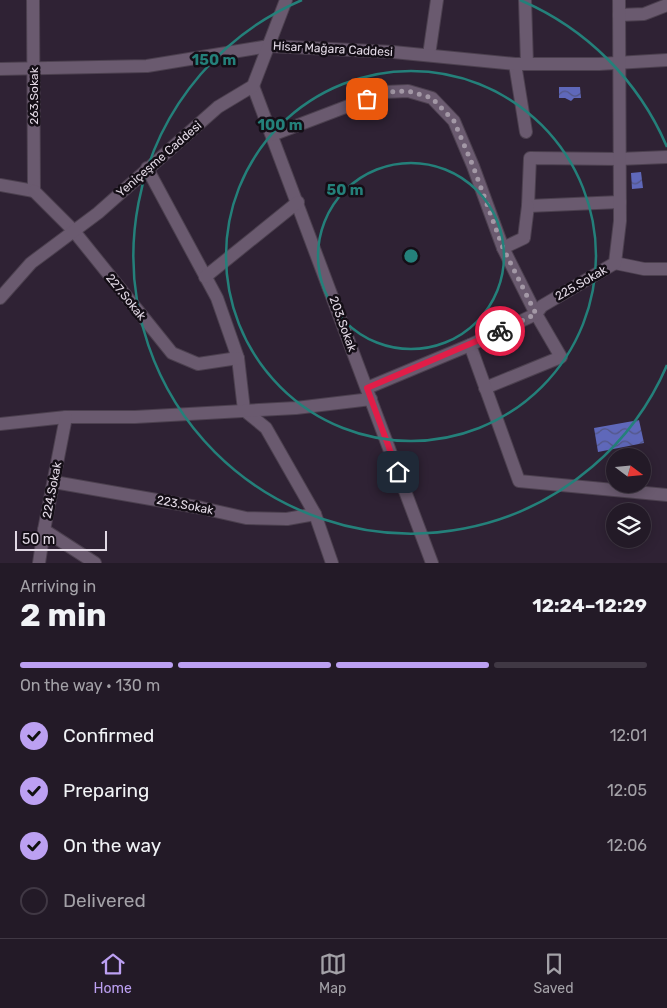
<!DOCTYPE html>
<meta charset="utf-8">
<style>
:root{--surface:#231a27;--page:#2f2733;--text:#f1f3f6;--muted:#a3a1a7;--line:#403844;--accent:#bca0f2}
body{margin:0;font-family:Rubik,sans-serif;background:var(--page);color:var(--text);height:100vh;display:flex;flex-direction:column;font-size:19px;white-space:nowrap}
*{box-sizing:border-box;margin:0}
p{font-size:16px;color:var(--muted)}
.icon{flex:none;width:28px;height:28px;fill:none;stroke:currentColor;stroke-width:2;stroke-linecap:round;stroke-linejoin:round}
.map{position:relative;height:563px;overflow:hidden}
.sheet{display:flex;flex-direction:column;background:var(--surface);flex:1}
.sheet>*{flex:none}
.needle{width:32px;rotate:106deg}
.fabs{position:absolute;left:606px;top:448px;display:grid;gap:10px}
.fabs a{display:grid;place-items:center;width:45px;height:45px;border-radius:50%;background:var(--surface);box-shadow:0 2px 12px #0003,0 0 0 1px var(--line);font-size:25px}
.scale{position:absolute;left:15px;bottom:12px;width:92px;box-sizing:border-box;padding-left:5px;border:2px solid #e1d8e4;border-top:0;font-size:14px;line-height:18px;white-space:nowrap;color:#e1d8e4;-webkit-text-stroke:4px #140e16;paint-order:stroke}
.pin{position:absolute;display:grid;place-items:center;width:42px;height:42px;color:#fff;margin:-21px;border-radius:10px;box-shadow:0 2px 8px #0006}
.courier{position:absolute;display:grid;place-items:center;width:50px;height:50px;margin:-25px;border:4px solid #e11d48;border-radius:50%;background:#fff;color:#222;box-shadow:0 1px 6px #0007}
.headline em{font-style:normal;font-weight:700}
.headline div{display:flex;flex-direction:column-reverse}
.headline{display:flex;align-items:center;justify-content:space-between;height:85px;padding:0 20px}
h1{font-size:32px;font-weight:700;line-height:38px}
.bar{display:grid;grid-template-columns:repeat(4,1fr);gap:8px 5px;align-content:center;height:60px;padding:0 20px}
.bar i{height:6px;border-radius:4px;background:var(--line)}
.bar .active{background:var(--accent)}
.bar p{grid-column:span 4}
ol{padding:0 20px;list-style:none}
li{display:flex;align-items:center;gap:15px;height:55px}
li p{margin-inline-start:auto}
li .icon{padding:5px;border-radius:50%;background:var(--accent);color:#111;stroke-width:4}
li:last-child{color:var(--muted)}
li i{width:28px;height:28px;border:2px solid var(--line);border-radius:50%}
.dock{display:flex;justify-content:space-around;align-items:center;height:70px;border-top:1px solid var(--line);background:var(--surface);font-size:14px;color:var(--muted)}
.dock a{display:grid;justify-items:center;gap:2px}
.dock .active{color:var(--accent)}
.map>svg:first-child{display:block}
.water{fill:url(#water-waves)}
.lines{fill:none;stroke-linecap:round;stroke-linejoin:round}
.minor-casing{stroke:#4c404f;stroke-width:14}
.minor{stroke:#6a5a6f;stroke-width:12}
.done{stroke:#a398a6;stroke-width:5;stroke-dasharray:0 9}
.route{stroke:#e11d48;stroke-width:6}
.ring{fill:none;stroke:#24807a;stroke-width:2.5}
.labels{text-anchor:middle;stroke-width:5;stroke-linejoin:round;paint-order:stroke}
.street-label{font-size:12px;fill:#e1d8e4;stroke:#140e16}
.centre{fill:#24807a;stroke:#140e16;stroke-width:2.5}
.ring-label{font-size:15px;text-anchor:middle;font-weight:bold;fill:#24807a;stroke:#140e16;stroke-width:5;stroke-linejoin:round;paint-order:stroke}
</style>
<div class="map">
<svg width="667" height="563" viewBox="0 0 667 563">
<defs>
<pattern id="water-waves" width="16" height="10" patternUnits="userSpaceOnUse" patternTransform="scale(1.25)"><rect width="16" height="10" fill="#5f68ba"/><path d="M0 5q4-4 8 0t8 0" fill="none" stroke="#535685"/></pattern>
</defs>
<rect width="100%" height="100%" fill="#2f2234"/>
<!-- water -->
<g class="water">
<polygon points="559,87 580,87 581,98 574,98 571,101 565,98 559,98"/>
<polygon points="641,172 643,188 632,189 631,173"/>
<polygon points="639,420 644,443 598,452 594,428"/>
</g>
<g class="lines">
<defs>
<g id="minor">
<polyline points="33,0 34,191"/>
<polyline points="525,0 527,64"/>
<polyline points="619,15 644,14 667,5"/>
<polyline points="429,55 437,0"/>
<polyline points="515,64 526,132"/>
<polyline points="0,69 147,66 269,46 393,52 515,64 599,64 667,60"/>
<polyline points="253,86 432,563"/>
<polyline points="272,135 385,92 408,91 432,98 454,121 473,166 503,248 536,314 561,357 485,388"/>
<polyline points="147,168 217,298 238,358 244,410 266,428 315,514 332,563"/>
<polyline points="0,185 34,191"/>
<polyline points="34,191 73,230 172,353 198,364 238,358"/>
<polyline points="620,202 528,206 530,158 619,159 667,157"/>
<polyline points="503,248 524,238 528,206"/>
<polyline points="615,263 644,269 667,269"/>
<polyline points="205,277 298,202"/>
<polyline points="0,298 31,263 98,213 218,107 253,86 286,0"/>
<polyline points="470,345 519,481 667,495"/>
<polyline points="367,388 470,345 536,314 542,306 615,263 620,221 619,0"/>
<polyline points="0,424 66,417 135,417 296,408 371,399"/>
<polyline points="54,482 202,508 246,518 287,519 315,514"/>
<polyline points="44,530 95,563"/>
<polyline points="39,563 44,530 66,417"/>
</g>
</defs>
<!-- minor casing -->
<use href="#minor" class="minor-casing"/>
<!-- minor -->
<use href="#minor" class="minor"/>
</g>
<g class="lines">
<!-- done -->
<polyline class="done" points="367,99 386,92 408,91 432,98 454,121 473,166 503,248 536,314 500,331"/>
<!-- route -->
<polyline class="route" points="398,472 367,388 500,331"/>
</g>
<!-- distance rings -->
<g class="ring">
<circle cx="411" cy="256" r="93"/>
<circle cx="411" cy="256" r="185"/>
<path d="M667 365A278 278 0 1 1 302 0M520 0A278 278 0 0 1 667 147"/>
</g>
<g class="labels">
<!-- street labels -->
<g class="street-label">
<text transform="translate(333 49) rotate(3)" y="4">Hisar Mağara Caddesi</text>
<text transform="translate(34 96) rotate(-90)" y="4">263.Sokak</text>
<text transform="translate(159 159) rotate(-41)" y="4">Yeniçeşme Caddesi</text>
<text transform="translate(581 283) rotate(-30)" y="4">225.Sokak</text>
<text transform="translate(126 297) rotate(51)" y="4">227.Sokak</text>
<text transform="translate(343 324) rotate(70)" y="4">203.Sokak</text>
<text transform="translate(52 490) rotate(-79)" y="4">224.Sokak</text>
<text transform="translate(185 505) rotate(11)" y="4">223.Sokak</text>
</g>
</g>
<circle cx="411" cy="256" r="8" class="centre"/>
<g class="ring-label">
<text x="214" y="65">150 m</text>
<text x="280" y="130">100 m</text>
<text x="345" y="195">50 m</text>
</g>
</svg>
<div class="fabs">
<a><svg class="needle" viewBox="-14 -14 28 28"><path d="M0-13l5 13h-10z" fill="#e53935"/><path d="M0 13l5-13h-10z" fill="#a3a1a7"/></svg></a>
<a><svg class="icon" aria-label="layers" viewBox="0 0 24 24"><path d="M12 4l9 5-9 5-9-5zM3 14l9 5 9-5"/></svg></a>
</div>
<div class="scale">50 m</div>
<div class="pin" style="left:367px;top:99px;background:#ea580c"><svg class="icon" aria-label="bag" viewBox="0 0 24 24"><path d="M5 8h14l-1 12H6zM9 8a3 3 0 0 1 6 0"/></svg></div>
<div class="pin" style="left:398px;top:472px;background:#1f2937"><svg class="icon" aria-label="home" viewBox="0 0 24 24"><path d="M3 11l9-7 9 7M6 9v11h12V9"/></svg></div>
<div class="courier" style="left:500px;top:331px"><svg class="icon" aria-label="bike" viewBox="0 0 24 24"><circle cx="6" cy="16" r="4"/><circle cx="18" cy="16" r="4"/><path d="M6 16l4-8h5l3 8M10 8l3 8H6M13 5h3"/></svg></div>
</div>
<section class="sheet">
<div class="headline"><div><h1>2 min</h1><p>Arriving in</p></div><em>12:24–12:29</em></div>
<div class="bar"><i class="active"></i><i class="active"></i><i class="active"></i><i></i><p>On the way · 130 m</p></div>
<ol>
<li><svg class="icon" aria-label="check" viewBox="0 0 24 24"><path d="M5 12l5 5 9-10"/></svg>Confirmed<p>12:01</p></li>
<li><svg class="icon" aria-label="check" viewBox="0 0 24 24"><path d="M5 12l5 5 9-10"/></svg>Preparing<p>12:05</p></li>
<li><svg class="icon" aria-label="check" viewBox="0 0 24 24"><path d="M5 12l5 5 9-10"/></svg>On the way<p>12:06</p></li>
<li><i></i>Delivered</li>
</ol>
</section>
<nav class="dock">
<a class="active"><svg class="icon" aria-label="home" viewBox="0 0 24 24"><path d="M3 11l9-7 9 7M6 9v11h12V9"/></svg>Home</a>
<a><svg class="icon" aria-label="map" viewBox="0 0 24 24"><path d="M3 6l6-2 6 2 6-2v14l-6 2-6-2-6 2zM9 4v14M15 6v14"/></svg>Map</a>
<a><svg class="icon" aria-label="saved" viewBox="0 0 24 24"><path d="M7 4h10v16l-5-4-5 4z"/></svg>Saved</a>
</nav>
